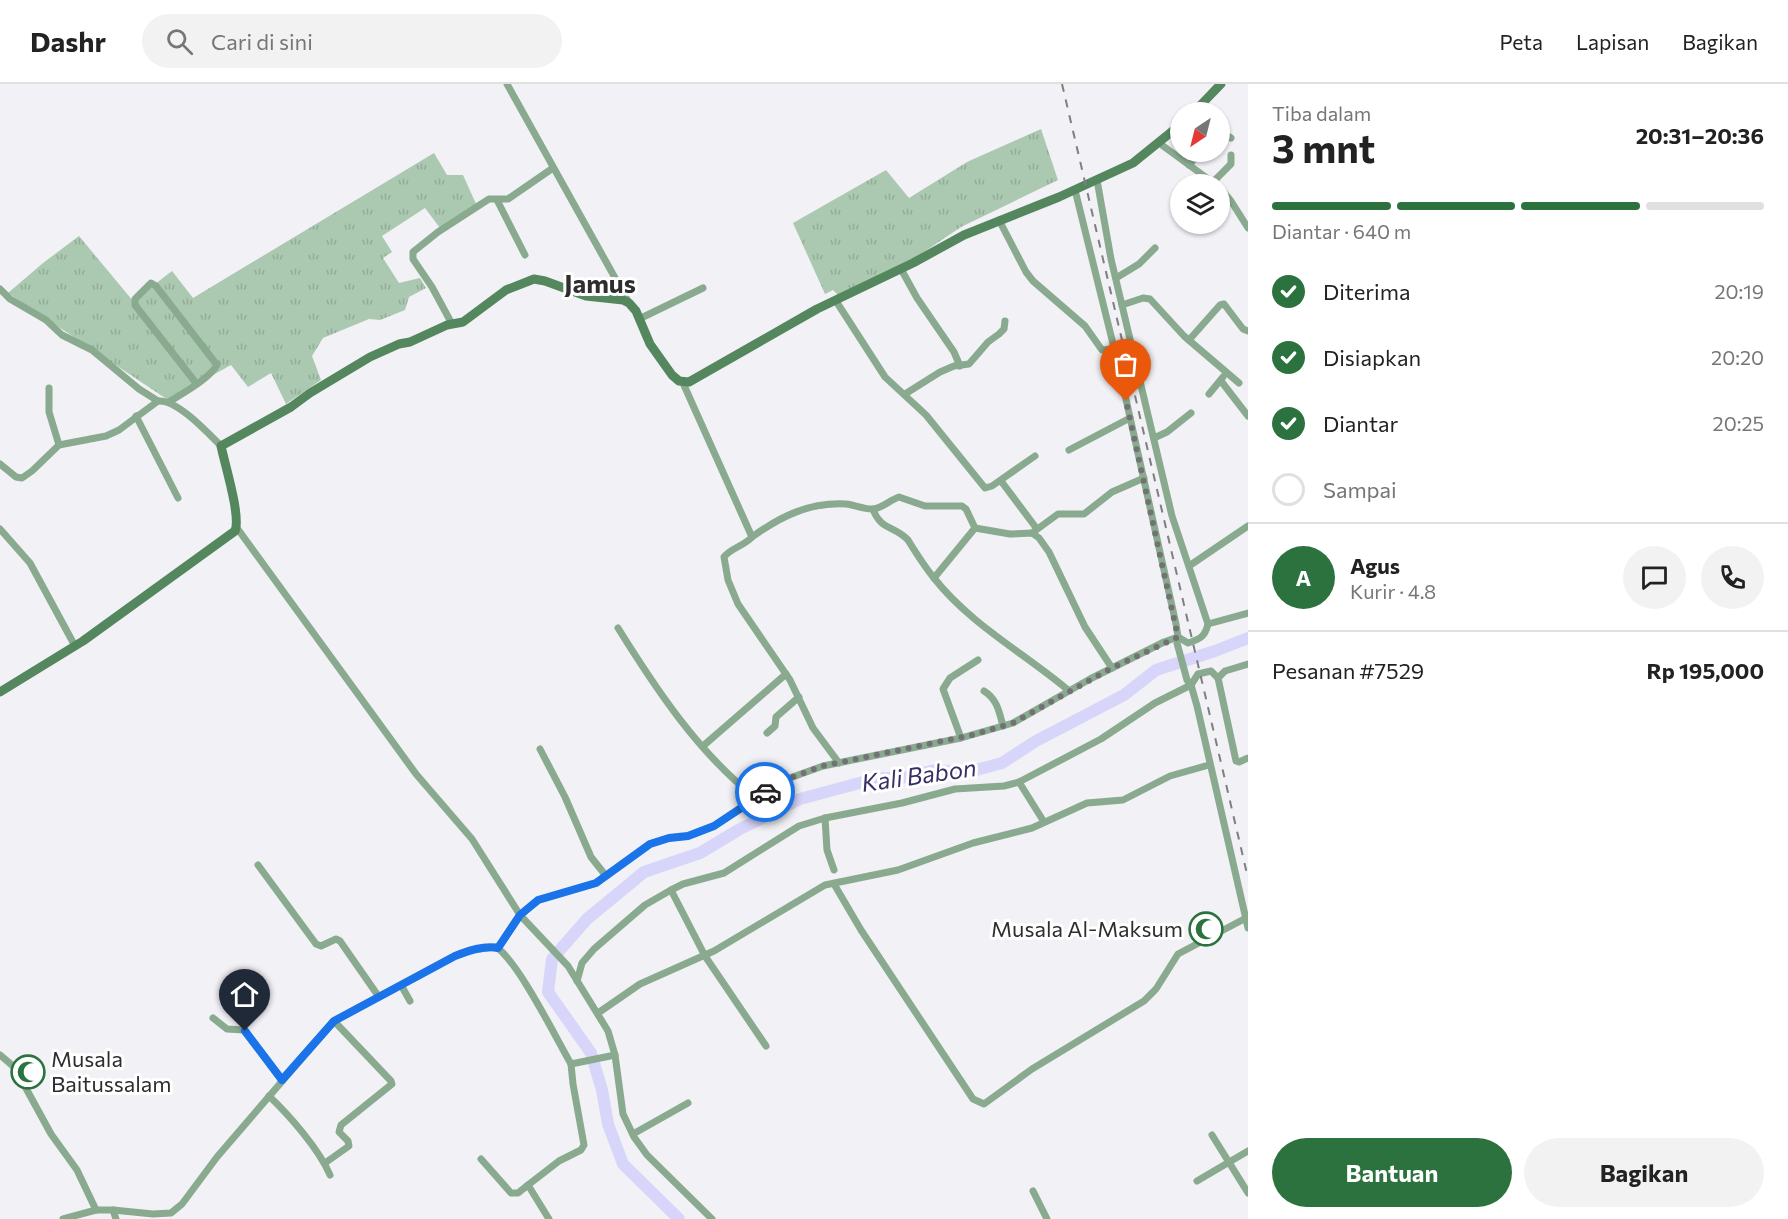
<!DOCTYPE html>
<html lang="id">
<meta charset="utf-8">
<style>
:root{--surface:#fff;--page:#f2f2f2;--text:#222;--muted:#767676;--line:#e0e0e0;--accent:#2c723e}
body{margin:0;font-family:Commissioner,sans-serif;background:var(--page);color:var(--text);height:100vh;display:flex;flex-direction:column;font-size:22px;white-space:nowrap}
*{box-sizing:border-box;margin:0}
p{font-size:20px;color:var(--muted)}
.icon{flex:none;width:33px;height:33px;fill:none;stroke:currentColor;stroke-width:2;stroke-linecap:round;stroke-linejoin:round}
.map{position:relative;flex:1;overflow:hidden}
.drawer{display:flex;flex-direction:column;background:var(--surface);width:540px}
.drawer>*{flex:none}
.needle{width:39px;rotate:215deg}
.tools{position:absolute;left:1170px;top:18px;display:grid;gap:12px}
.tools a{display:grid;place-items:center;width:60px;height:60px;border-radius:50%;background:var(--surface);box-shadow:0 2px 4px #0004;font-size:30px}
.pin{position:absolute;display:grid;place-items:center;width:51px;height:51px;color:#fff;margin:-62px -26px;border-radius:50% 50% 50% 0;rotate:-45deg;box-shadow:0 0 6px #0007}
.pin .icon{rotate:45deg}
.courier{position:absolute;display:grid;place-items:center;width:60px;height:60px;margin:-30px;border:4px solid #1a73e8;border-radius:50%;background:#fff;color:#222;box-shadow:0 2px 8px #0007}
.head em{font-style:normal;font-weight:700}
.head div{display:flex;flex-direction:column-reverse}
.head{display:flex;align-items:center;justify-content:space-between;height:102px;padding:0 24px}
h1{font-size:39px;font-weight:700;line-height:45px}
.bar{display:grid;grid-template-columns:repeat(4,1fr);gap:9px 6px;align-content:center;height:72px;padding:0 24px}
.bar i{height:8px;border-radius:4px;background:var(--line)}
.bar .on{background:var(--accent)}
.bar p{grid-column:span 4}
.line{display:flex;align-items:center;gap:15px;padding:0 24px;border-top:2px solid var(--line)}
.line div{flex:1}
.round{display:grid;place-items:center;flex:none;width:63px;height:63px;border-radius:32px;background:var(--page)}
ol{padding:0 24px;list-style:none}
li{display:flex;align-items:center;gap:18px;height:66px}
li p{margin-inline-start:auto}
li .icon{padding:6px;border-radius:50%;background:var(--accent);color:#fff;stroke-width:4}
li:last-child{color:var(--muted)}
li i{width:33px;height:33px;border:3px solid var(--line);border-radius:50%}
.button{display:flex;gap:12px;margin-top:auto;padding:12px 24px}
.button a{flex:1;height:69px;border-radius:36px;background:var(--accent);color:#fff;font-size:24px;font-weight:700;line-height:69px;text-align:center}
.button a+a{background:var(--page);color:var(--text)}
header{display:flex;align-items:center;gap:36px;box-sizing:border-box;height:84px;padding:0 30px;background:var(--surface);border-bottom:2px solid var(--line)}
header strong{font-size:28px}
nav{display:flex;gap:33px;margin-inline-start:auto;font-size:21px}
.search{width:420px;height:54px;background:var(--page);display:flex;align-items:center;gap:15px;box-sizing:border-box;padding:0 21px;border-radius:33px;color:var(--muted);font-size:22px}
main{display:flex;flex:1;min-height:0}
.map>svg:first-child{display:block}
.grass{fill:url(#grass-tufts)}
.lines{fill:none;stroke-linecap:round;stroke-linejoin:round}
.river{stroke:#d8d5fa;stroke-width:12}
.street{stroke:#89aa8e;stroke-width:7}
.secondary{stroke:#54875e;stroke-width:9}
.rail{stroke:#7f7f82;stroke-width:2;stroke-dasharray:8 8;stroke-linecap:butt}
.done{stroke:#727275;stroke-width:6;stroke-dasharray:0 10.8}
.route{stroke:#1a73e8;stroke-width:8}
.labels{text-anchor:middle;stroke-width:6;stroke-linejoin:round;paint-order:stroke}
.poi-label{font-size:22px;fill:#2e2e2f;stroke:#fff;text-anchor:end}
.water-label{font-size:24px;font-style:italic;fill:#382e64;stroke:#fff}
.quarter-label{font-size:26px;font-weight:bold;fill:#2e2e2f;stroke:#fff}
</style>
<header>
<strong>Dashr</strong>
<div class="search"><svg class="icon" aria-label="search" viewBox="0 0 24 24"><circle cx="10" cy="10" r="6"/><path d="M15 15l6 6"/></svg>Cari di sini</div>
<nav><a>Peta</a><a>Lapisan</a><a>Bagikan</a></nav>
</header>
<main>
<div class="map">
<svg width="1248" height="1135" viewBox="0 0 1248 1135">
<defs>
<pattern id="grass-tufts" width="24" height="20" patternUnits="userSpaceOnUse" patternTransform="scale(1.5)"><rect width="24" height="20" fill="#abc8b0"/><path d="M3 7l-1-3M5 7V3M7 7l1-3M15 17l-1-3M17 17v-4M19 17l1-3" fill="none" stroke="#93ac98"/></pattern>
</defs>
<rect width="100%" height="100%" fill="#f1f1f6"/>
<!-- grass -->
<g class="grass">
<polygon points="1041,45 1058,96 961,143 918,172 839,212 833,206 825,210 793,139 886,86 909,114 967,78"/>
<polygon points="434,69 447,91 463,91 477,122 440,144 425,124 382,152 392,168 383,174 399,199 420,194 426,204 409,213 405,226 380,236 369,235 323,254 312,272 321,296 286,320 271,289 248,303 231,281 168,316 8,209 43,179 79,152 133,217 172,187 193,214"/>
</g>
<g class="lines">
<!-- river -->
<polyline class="river" points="679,1135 623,1080 608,1040 602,1006 591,969 548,908 552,875 587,835 644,788 700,769 740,745 800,715 878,694 902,694 935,686 965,689 1002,679 1036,657 1124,611 1156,586 1215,567 1248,554"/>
<!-- street -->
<g class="street">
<polyline points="507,0 629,219"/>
<polyline points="1220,47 1231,54"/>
<polyline points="1159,59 1215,100"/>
<polyline points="1189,81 1200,68"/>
<path d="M1097,96L1111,175L1172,432L1208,540C1205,553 1200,555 1188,559L1178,553"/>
<polyline points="1213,98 1231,80 1231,71"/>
<polyline points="1220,104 1231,117 1248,144"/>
<polyline points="1075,106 1119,284 1176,540 1178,553 1177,559 1187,596 1191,601 1197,622 1248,844"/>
<polyline points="497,116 525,171"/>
<polyline points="999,136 1026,188 1033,197 1085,242 1102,266 1114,265"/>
<polyline points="901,185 917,214 954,268 960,282"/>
<polyline points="1116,194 1139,180 1155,164"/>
<polyline points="0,205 10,215 46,236 62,251 92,266 139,305 158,317"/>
<polyline points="836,217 885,293 926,331 985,404 992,402 1035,372"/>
<polyline points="1122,221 1143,214 1150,215 1184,252 1239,299"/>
<polyline points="639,235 703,204"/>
<polyline points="452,240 432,203 413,175 413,168 438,148 489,115 508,115 553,84"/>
<polyline points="1189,256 1220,221 1224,220 1243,245 1248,247"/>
<polyline points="1221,297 1248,332"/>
<path d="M683,299L752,453C744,462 731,464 724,473L728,496L738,520L790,596L813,644L839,679"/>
<polyline points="49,304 49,328 59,361"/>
<polyline points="905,310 940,288 954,282 969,280 988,258 999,250 1004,245 1005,237"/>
<polyline points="1209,310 1223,293"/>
<path d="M169,318C183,309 209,295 217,281L156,202L151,199L135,215V221L196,299"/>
<polyline points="136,332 178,414"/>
<polyline points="1154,354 1167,348 1191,329"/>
<polyline points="1069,366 1130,334"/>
<path d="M0,380L16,393L22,394L32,387L59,361L106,352L119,346L158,317C177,315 208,349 221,362"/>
<polyline points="1001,397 1037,445"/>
<path d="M873,425C880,446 895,442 908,456C916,469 924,482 934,494C970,540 1024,569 1068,606"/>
<polyline points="237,444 416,690 472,755 520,831 539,816 596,799 650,760 669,754 688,752 714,742 787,695 823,682 961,654 1013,639 1090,595 1164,558 1178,553"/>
<polyline points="0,445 30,479 75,562"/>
<polyline points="1032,449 1058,430 1084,430 1112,408 1144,394"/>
<path d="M752,453C781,432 810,418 846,420C855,421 865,426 874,425C884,423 890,416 899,413L925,422H962L966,425L975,444L1010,450L1032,449L1039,454L1049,468L1085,543L1112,584"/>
<polyline points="1189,482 1248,442"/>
<polyline points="934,494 975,444"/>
<polyline points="1208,540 1248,529"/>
<path d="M618,544C656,605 699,670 756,714"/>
<polyline points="1218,594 1225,587 1248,580"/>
<path d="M984,607C997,615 999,627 1003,642"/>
<polyline points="767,649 775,642 776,633 799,613"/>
<polyline points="961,654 943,605 950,594 978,576"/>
<polyline points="703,662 786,590"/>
<polyline points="540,665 565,713 591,773 606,792"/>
<polyline points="1019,698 1044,738"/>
<polyline points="825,734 827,766 834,786"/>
<polyline points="258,781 316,860 321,862 336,855 340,857 379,913"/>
<polyline points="834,800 861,846 973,1015 984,1020 1032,985 1144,917 1156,905 1178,870 1246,834"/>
<polyline points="671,806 705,872 766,962"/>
<polyline points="498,864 520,831 568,882 608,947 615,971 623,1030 634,1053 647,1071 712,1135"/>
<polyline points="577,897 582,879 594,865 645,821 671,806 683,800 724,789 799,742 825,734 902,719 955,705 1004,702 1019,698 1101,655 1155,619 1191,601 1198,590 1211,587 1218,594 1236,677 1239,678 1248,674"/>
<polyline points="401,901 410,917"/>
<polyline points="598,929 640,900 714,867 825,801 898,786 973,759 1032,744 1087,719 1123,716 1170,692 1209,681"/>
<polyline points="213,934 227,945 244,946 282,996"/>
<polyline points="0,971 13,982 22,997 51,1050 77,1086 96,1126"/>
<path d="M269,1012C289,1031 319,1065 330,1091"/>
<polyline points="633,1050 688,1019"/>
<polyline points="1212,1051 1248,1109"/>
<polyline points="481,1075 511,1109 518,1109 528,1101 549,1135"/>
<polyline points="325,1079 349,1062 348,1057 339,1048 341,1041 392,1000 391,997 334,937"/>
<polyline points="1197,1097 1248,1067"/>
<polyline points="528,1101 559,1077 581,1066 584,1061 573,1000 571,980 615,971"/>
<polyline points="1033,1107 1047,1135"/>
<polyline points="113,1126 116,1135"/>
<path d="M63,1135L96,1126H113L153,1130L171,1129L182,1120L217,1073L334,937L455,872L470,866L496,863C518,877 556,954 571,980"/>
</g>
<!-- secondary -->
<g class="secondary">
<polyline points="1194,28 1221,0"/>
<path d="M0,608L83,557L235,447C241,432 225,381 221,362L291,323L310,309L370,273L399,260L410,258L447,241L463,238L506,206L534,195L545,197L586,212L623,216L629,219L636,227L650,260L672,291L679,297L689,298L817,225L913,179L964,151L1059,113L1133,79L1180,41"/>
</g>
<!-- rail -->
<polyline class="rail" points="1062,0 1248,794"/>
</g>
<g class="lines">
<!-- done -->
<polyline class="done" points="765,708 787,695 823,682 972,651 1013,639 1112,584 1178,553 1126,317"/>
<!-- route -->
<path class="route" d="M245,947L282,996L334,937L455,872C468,867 484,861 498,864L520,831L538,816L596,799L650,760L669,754L688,752L714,742L765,708"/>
</g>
<!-- icons -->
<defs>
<symbol id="mosque-ring" viewBox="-11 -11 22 22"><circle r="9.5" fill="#fff" stroke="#2c723e" stroke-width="1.5"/><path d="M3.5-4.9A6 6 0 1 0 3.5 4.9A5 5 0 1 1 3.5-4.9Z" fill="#2c723e"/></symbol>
</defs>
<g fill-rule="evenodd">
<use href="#mosque-ring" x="1187" y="826" width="38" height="38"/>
<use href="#mosque-ring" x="9" y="969" width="38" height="38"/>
</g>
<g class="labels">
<!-- poi labels -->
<g class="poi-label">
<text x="1183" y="853">Musala Al-Maksum</text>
<text x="51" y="983" text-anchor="start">Musala<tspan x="51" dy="25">Baitussalam</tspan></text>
</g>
<!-- water labels -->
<g class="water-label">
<text transform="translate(919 692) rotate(-8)" y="8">Kali Babon</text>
</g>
<!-- quarter labels -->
<g class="quarter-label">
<text x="600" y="209">Jamus</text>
</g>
</g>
</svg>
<div class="tools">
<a><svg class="needle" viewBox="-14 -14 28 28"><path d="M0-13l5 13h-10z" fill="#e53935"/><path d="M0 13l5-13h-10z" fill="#767676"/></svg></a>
<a><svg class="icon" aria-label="layers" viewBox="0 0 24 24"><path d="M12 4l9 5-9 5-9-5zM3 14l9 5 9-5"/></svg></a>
</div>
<div class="pin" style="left:1126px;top:317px;background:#ea580c"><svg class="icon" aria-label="bag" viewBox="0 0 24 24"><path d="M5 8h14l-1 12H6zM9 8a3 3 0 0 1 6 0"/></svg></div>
<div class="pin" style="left:245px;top:947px;background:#1f2937"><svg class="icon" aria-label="home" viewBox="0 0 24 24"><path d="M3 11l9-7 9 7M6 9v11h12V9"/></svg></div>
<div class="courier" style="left:765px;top:708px"><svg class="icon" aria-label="car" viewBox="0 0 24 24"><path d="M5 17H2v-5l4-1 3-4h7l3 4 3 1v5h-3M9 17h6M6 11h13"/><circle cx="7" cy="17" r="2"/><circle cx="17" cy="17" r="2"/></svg></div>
</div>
<section class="drawer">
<div class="head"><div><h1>3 mnt</h1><p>Tiba dalam</p></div><em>20:31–20:36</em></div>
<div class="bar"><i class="on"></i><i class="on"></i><i class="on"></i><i></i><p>Diantar · 640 m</p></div>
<ol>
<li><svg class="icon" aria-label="check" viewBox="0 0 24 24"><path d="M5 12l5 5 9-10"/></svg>Diterima<p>20:19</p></li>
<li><svg class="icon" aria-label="check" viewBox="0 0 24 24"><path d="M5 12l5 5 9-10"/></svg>Disiapkan<p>20:20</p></li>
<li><svg class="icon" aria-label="check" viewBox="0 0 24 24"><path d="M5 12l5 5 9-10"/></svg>Diantar<p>20:25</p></li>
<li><i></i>Sampai</li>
</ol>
<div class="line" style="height:108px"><b class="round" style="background:var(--accent);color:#fff">A</b><div><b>Agus</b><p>Kurir · 4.8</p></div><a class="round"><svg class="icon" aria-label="chat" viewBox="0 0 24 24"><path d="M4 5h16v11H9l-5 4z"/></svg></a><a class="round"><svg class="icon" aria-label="phone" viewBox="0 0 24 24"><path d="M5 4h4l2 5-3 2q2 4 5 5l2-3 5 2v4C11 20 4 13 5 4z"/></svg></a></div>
<div class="line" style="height:78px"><div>Pesanan #7529</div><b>Rp 195,000</b></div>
<div class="button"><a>Bantuan</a><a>Bagikan</a></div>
</section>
</main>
